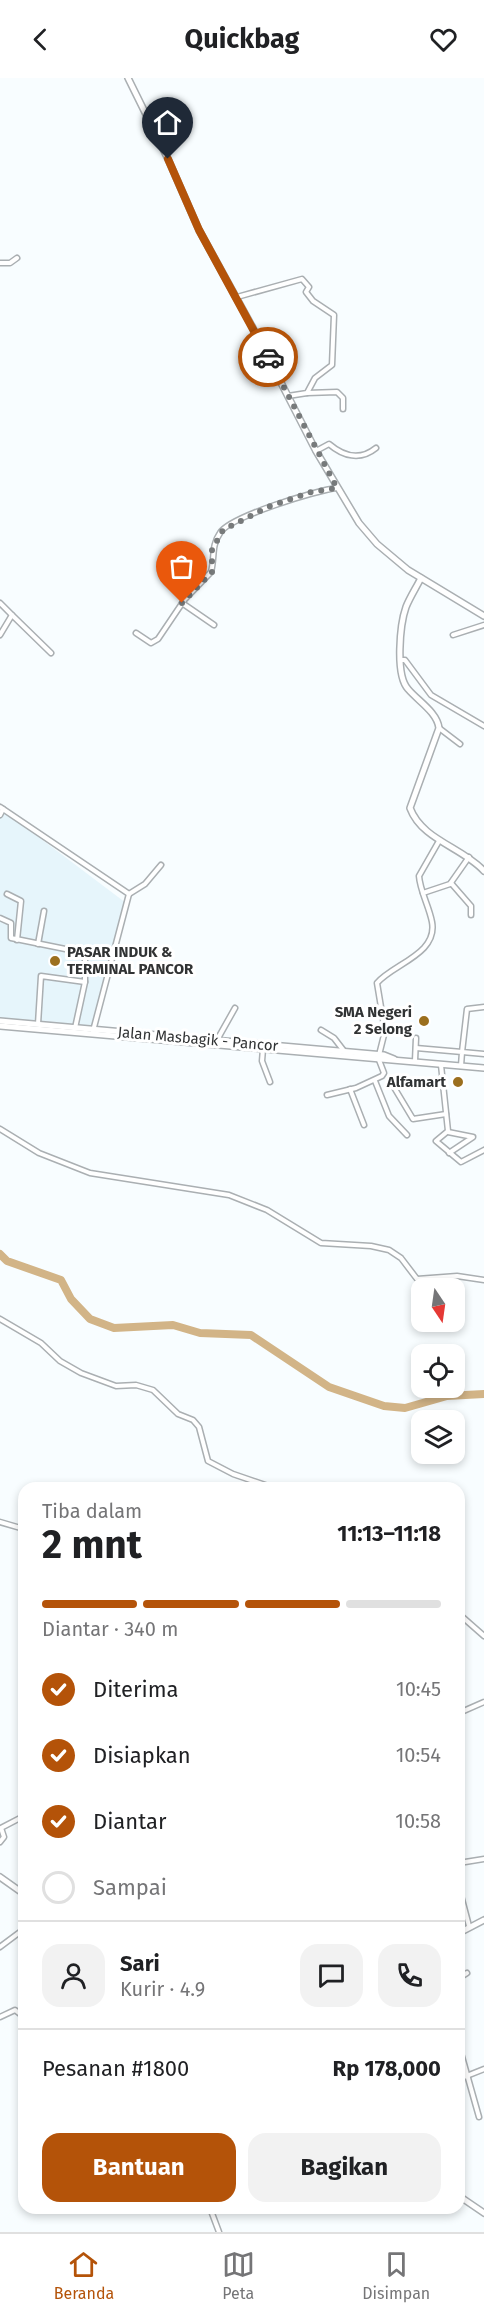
<!DOCTYPE html>
<html lang="id">
<meta charset="utf-8">
<style>
:root{--surface:#fff;--page:#f2f2f2;--text:#202124;--muted:#757577;--line:#e0e0e0;--accent:#b45309}
body{margin:0;font-family:"Fira Sans",sans-serif;background:var(--page);color:var(--text);height:100vh;display:flex;flex-direction:column;font-size:22px;white-space:nowrap}
*{box-sizing:border-box;margin:0}
p{font-size:20px;color:var(--muted)}
.icon{flex:none;width:33px;height:33px;fill:none;stroke:currentColor;stroke-width:2;stroke-linecap:round;stroke-linejoin:round}
.map{position:relative;flex:1;overflow:hidden}
.panel{position:absolute;left:18px;top:1404px;width:447px;height:732px;display:flex;flex-direction:column;background:var(--surface);border-radius:18px;box-shadow:0 3px 9px #0003}
.panel>*{flex:none}
.needle{width:39px;rotate:167deg}
.fabs{position:absolute;left:411px;top:1200px;display:grid;gap:12px}
.fabs a{display:grid;place-items:center;width:54px;height:54px;border-radius:12px;background:var(--surface);box-shadow:0 3px 9px #0003;font-size:30px}
.pin{position:absolute;display:grid;place-items:center;width:51px;height:51px;color:#fff;margin:-62px -26px;border-radius:50% 50% 50% 0;rotate:-45deg;box-shadow:0 0 6px #0007}
.pin .icon{rotate:45deg}
.courier{position:absolute;display:grid;place-items:center;width:60px;height:60px;margin:-30px;border:4px solid #b45309;border-radius:50%;background:#fff;color:#222;box-shadow:0 2px 8px #0007}
.overview em{font-style:normal;font-weight:700}
.overview div{display:flex;flex-direction:column-reverse}
.overview{display:flex;align-items:center;justify-content:space-between;height:102px;padding:0 24px}
h1{font-size:39px;font-weight:700;line-height:45px}
.bar{display:grid;grid-template-columns:repeat(4,1fr);gap:9px 6px;align-content:center;height:72px;padding:0 24px}
.bar i{height:8px;border-radius:4px;background:var(--line)}
.bar .active{background:var(--accent)}
.bar p{grid-column:span 4}
.line{display:flex;align-items:center;gap:15px;padding:0 24px;border-top:2px solid var(--line)}
.line div{flex:1}
.round{display:grid;place-items:center;flex:none;width:63px;height:63px;border-radius:18px;background:var(--page)}
ol{padding:0 24px;list-style:none}
li{display:flex;align-items:center;gap:18px;height:66px}
li p{margin-inline-start:auto}
li .icon{padding:6px;border-radius:50%;background:var(--accent);color:#fff;stroke-width:4}
li:last-child{color:var(--muted)}
li i{width:33px;height:33px;border:3px solid var(--line);border-radius:50%}
.button{display:flex;gap:12px;margin-top:auto;padding:12px 24px}
.button a{flex:1;height:69px;border-radius:18px;background:var(--accent);color:#fff;font-size:24px;font-weight:700;line-height:69px;text-align:center}
.button a+a{background:var(--page);color:var(--text)}
header{display:flex;justify-content:space-between;align-items:center;height:78px;padding:0 24px;background:var(--surface);font-size:27px;font-weight:700}
.tabs{display:flex;justify-content:space-around;align-items:center;height:84px;border-top:2px solid var(--line);background:var(--surface);font-size:16px;color:var(--muted)}
.tabs a{display:grid;justify-items:center;gap:3px}
.tabs .active{color:var(--accent)}
.map>svg:first-child{display:block}
.built{fill:#e6f5fb}
.lines{fill:none;stroke-linecap:round;stroke-linejoin:round}
.river{stroke:#d2b487;stroke-width:8}
.street-casing{stroke:#aaafb2;stroke-width:7}
.secondary-casing{stroke:#aaafb2;stroke-width:8}
.primary-casing{stroke:#aaafb2;stroke-width:8}
.street{stroke:#fff;stroke-width:4}
.secondary{stroke:#fff;stroke-width:5}
.primary{stroke:#fff;stroke-width:5}
.done{stroke:#777a7b;stroke-width:6;stroke-dasharray:0 10.8}
.route{stroke:#b45309;stroke-width:8}
.poi-dot{fill:#9b6f1e;stroke:#fff;stroke-width:2}
.labels{text-anchor:middle;stroke-width:6;stroke-linejoin:round;paint-order:stroke}
.poi-label{font-size:15px;font-weight:bold;fill:#313334;stroke:#fff;text-anchor:end}
.street-label{font-size:15px;fill:#313334;stroke:#fff}
</style>
<header><svg class="icon" aria-label="back" viewBox="0 0 24 24"><path d="M15 5l-7 7 7 7"/></svg>Quickbag<svg class="icon" aria-label="heart" viewBox="0 0 24 24"><path d="M12 20l-8-8c-3-5 5-10 8-4 3-6 11-1 8 4z"/></svg></header>
<div class="map">
<svg width="484" height="2154" viewBox="0 0 484 2154">
<rect width="100%" height="100%" fill="#f8fdff"/>
<!-- built -->
<polygon class="built" points="0,730 126,825 93,951 0,941"/>
<g class="lines">
<!-- river -->
<polyline class="river" points="0,1176 7,1183 61,1202 71,1221 90,1241 114,1250 173,1247 200,1255 251,1257 329,1309 384,1328 405,1330 447,1318 484,1316"/>
<defs>
<g id="street">
<polyline points="0,185 10,185 17,180"/>
<polyline points="237,219 302,201 309,209 306,214 313,223 334,237 332,287 315,300 307,315 288,318"/>
<polyline points="307,315 337,314 343,320 343,331"/>
<path d="M316,373L329,366C343,378 360,383 376,370"/>
<polyline points="0,525 12,537"/>
<polyline points="182,525 214,547"/>
<path d="M136,555L151,565L158,561L185,521L211,494C215,479 211,468 220,455C229,439 317,412 337,410"/>
<polyline points="0,557 12,537 51,575"/>
<polyline points="453,557 484,547"/>
<polyline points="401,582 405,582 431,617 484,648"/>
<polyline points="439,650 460,666"/>
<polyline points="0,729 129,816"/>
<polyline points="0,737 3,731"/>
<polyline points="451,805 471,828 471,837"/>
<polyline points="423,815 450,806 469,779"/>
<polyline points="7,816 21,823 17,862"/>
<polyline points="129,816 145,806 161,787"/>
<polyline points="0,840 11,845 11,860 85,875 85,904 75,950"/>
<polyline points="38,866 44,833"/>
<polyline points="484,929 467,931 462,974 484,976"/>
<polyline points="38,946 41,898 85,904"/>
<polyline points="321,952 334,960 344,973"/>
<polyline points="93,953 129,816"/>
<polyline points="217,962 235,930"/>
<polyline points="416,970 462,974 461,988"/>
<polyline points="263,971 262,983 270,1004"/>
<path d="M379,977L385,953L377,905C393,886 438,876 432,844C429,828 420,813 419,798L439,763"/>
<polyline points="415,983 416,960"/>
<polyline points="441,987 448,1053 436,1063 461,1084 484,1072"/>
<polyline points="375,1003 389,1038 407,1057"/>
<polyline points="392,1006 413,1041 446,1036"/>
<polyline points="350,1011 364,1047"/>
<polyline points="327,1017 356,1010 382,998 384,995 379,982"/>
<polyline points="0,1051 39,1075 90,1095 229,1117 267,1132 321,1165 371,1168 389,1172 401,1180 417,1201 457,1198 484,1202"/>
<polyline points="448,1054 473,1059 449,1075"/>
<polyline points="0,1241 41,1265 60,1283 81,1295 116,1308 136,1307 153,1312 178,1336 193,1342 199,1349 208,1383 233,1396 274,1410"/>
<polyline points="0,1444 24,1451"/>
<polyline points="459,1536 484,1558"/>
<polyline points="459,1635 484,1624"/>
<polyline points="0,1764 4,1759 1,1750 24,1738"/>
<polyline points="459,1785 484,1781"/>
<polyline points="459,1810 469,1848"/>
<polyline points="0,1869 24,1851"/>
<polyline points="459,1900 467,1895"/>
<polyline points="0,1939 15,1932 24,1939"/>
<polyline points="459,1968 479,2039"/>
<polyline points="459,2001 484,1991"/>
<polyline points="210,2130 219,2154"/>
<polyline points="339,2131 341,2130"/>
</g>
<g id="secondary">
<polyline points="128,0 168,81 199,152 253,250 316,373 359,445 377,466 408,492 484,538"/>
<path d="M421,500C416,510 410,519 406,529C400,546 395,597 408,611C418,623 437,634 439,650L410,730C422,762 462,769 484,793"/>
<polyline points="0,1799 24,1816"/>
<polyline points="459,1855 484,1842"/>
<polyline points="459,2118 484,2135"/>
</g>
<g id="primary">
<polyline points="0,943 384,977 394,981"/>
<polyline points="0,948 484,990"/>
</g>
</defs>
<!-- street casing -->
<use href="#street" class="street-casing"/>
<!-- secondary casing -->
<use href="#secondary" class="secondary-casing"/>
<!-- primary casing -->
<use href="#primary" class="primary-casing"/>
<!-- street -->
<use href="#street" class="street"/>
<!-- secondary -->
<use href="#secondary" class="secondary"/>
<!-- primary -->
<use href="#primary" class="primary"/>
</g>
<g class="lines">
<!-- done -->
<polyline class="done" points="182,525 212,494 212,472 223,452 268,429 311,414 337,410 268,279"/>
<!-- route -->
<polyline class="route" points="168,81 199,152 268,279"/>
</g>
<!-- markers -->
<g class="poi-dot">
<circle cx="55" cy="883" r="6"/>
<circle cx="424" cy="943" r="6"/>
<circle cx="458" cy="1004" r="6"/>
</g>
<g class="labels">
<!-- poi labels -->
<g class="poi-label">
<text x="67" y="879" text-anchor="start">PASAR INDUK &amp;<tspan x="67" dy="17">TERMINAL PANCOR</tspan></text>
<text x="412" y="939">SMA Negeri<tspan x="412" dy="17">2 Selong</tspan></text>
<text x="446" y="1009">Alfamart</text>
</g>
<!-- street labels -->
<g class="street-label">
<text transform="translate(198 961) rotate(5)" y="5">Jalan Masbagik - Pancor</text>
</g>
</g>
</svg>
<div class="fabs">
<a><svg class="needle" viewBox="-14 -14 28 28"><path d="M0-13l5 13h-10z" fill="#e53935"/><path d="M0 13l5-13h-10z" fill="#757577"/></svg></a>
<a><svg class="icon" aria-label="locate" viewBox="0 0 24 24"><circle cx="12" cy="12" r="6"/><path d="M12 2v4M12 18v4M2 12h4M18 12h4"/></svg></a>
<a><svg class="icon" aria-label="layers" viewBox="0 0 24 24"><path d="M12 4l9 5-9 5-9-5zM3 14l9 5 9-5"/></svg></a>
</div>
<div class="pin" style="left:182px;top:525px;background:#ea580c"><svg class="icon" aria-label="bag" viewBox="0 0 24 24"><path d="M5 8h14l-1 12H6zM9 8a3 3 0 0 1 6 0"/></svg></div>
<div class="pin" style="left:168px;top:81px;background:#1f2937"><svg class="icon" aria-label="home" viewBox="0 0 24 24"><path d="M3 11l9-7 9 7M6 9v11h12V9"/></svg></div>
<div class="courier" style="left:268px;top:279px"><svg class="icon" aria-label="car" viewBox="0 0 24 24"><path d="M5 17H2v-5l4-1 3-4h7l3 4 3 1v5h-3M9 17h6M6 11h13"/><circle cx="7" cy="17" r="2"/><circle cx="17" cy="17" r="2"/></svg></div>
<section class="panel">
<div class="overview"><div><h1>2 mnt</h1><p>Tiba dalam</p></div><em>11:13–11:18</em></div>
<div class="bar"><i class="active"></i><i class="active"></i><i class="active"></i><i></i><p>Diantar · 340 m</p></div>
<ol>
<li><svg class="icon" aria-label="check" viewBox="0 0 24 24"><path d="M5 12l5 5 9-10"/></svg>Diterima<p>10:45</p></li>
<li><svg class="icon" aria-label="check" viewBox="0 0 24 24"><path d="M5 12l5 5 9-10"/></svg>Disiapkan<p>10:54</p></li>
<li><svg class="icon" aria-label="check" viewBox="0 0 24 24"><path d="M5 12l5 5 9-10"/></svg>Diantar<p>10:58</p></li>
<li><i></i>Sampai</li>
</ol>
<div class="line" style="height:108px"><a class="round"><svg class="icon" aria-label="person" viewBox="0 0 24 24"><circle cx="12" cy="8" r="4"/><path d="M4 21q1-7 8-7t8 7"/></svg></a><div><b>Sari</b><p>Kurir · 4.9</p></div><a class="round"><svg class="icon" aria-label="chat" viewBox="0 0 24 24"><path d="M4 5h16v11H9l-5 4z"/></svg></a><a class="round"><svg class="icon" aria-label="phone" viewBox="0 0 24 24"><path d="M5 4h4l2 5-3 2q2 4 5 5l2-3 5 2v4C11 20 4 13 5 4z"/></svg></a></div>
<div class="line" style="height:78px"><div>Pesanan #1800</div><b>Rp 178,000</b></div>
<div class="button"><a>Bantuan</a><a>Bagikan</a></div>
</section>
</div>
<nav class="tabs">
<a class="active"><svg class="icon" aria-label="home" viewBox="0 0 24 24"><path d="M3 11l9-7 9 7M6 9v11h12V9"/></svg>Beranda</a>
<a><svg class="icon" aria-label="map" viewBox="0 0 24 24"><path d="M3 6l6-2 6 2 6-2v14l-6 2-6-2-6 2zM9 4v14M15 6v14"/></svg>Peta</a>
<a><svg class="icon" aria-label="saved" viewBox="0 0 24 24"><path d="M7 4h10v16l-5-4-5 4z"/></svg>Disimpan</a>
</nav>
